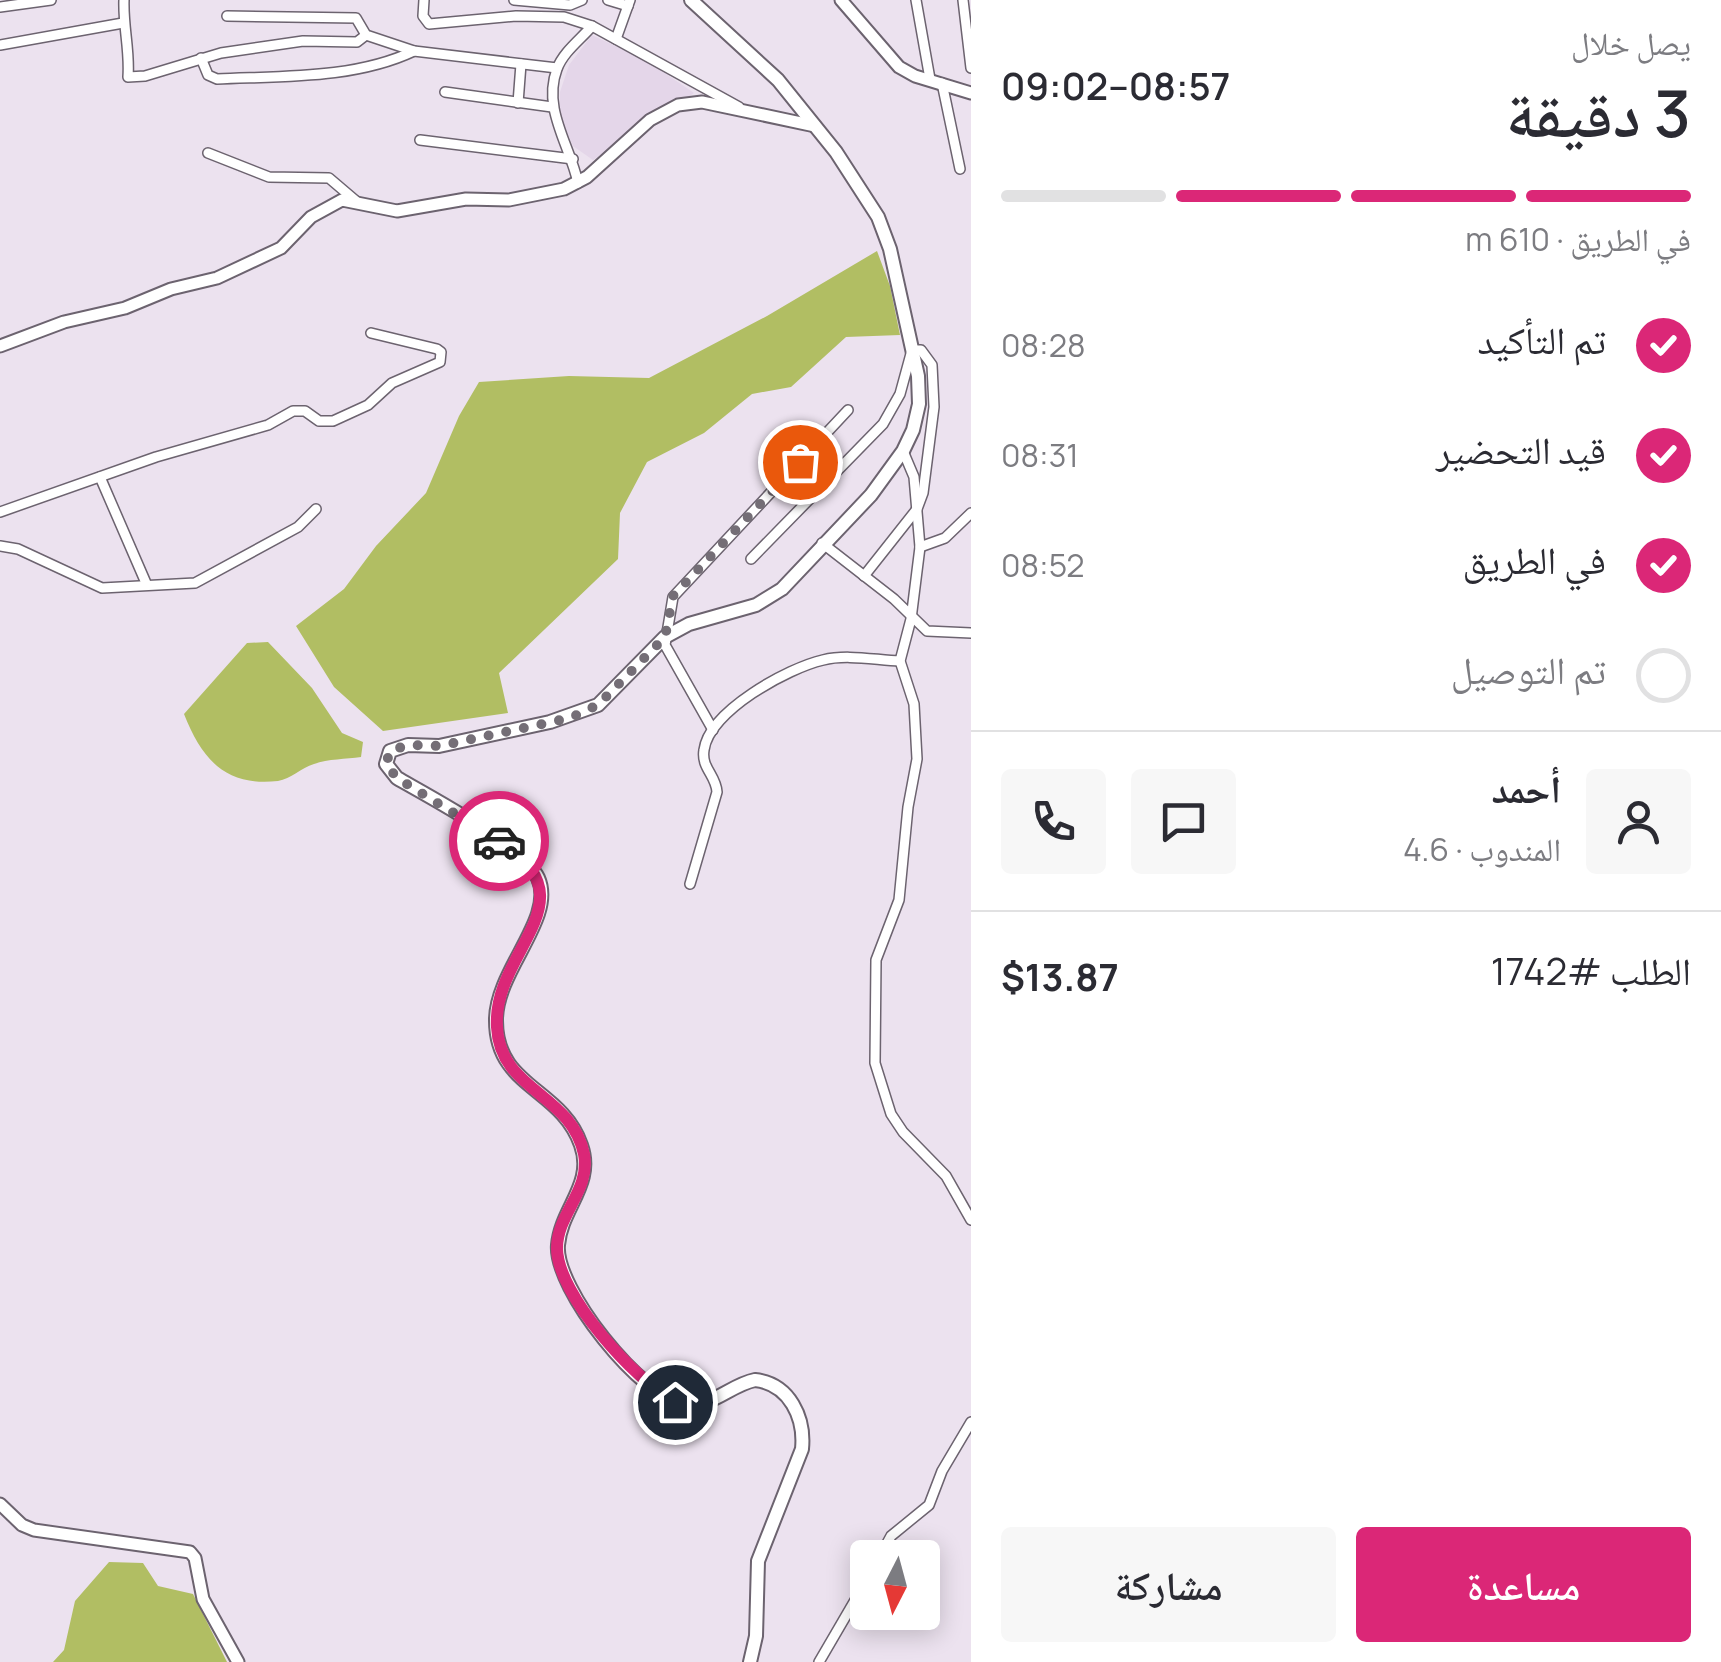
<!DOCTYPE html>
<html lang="ar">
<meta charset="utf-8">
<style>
:root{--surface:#fff;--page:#f7f7f7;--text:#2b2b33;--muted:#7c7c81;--line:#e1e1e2;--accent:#db2777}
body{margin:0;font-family:Manrope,"Noto Naskh Arabic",sans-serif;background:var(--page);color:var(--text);direction:rtl;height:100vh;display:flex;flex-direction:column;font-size:38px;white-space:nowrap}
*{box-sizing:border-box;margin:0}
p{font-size:32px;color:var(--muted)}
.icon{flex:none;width:55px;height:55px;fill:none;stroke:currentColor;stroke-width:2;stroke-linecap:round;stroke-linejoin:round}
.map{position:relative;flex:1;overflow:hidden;direction:ltr}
.panel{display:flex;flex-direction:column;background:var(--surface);width:750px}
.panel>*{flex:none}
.needle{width:65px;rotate:186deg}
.tools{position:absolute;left:850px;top:1540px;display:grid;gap:20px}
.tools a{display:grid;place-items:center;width:90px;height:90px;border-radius:10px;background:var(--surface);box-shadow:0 5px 25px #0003;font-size:50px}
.pin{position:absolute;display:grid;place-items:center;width:85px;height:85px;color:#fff;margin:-42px;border:5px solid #fff;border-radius:50%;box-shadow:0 2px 10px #0007}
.courier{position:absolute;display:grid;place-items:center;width:100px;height:100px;margin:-50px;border:8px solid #db2777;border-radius:50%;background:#fff;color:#222;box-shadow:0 2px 12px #0007}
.summary em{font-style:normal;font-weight:600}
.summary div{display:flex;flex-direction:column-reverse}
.summary{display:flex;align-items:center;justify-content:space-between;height:170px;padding:0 30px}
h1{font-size:65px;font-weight:600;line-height:75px}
.bar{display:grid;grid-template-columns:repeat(4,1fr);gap:15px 10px;align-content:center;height:120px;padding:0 30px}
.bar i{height:12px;border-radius:8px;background:var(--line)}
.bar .current{background:var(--accent)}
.bar p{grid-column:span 4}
.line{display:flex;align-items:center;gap:25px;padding:0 30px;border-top:2px solid var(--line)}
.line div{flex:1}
.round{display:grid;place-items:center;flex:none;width:105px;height:105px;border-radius:10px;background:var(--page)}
ol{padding:0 30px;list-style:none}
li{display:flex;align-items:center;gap:30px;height:110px}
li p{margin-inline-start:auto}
li .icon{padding:10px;border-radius:50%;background:var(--accent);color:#fff;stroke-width:4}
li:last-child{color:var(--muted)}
li i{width:55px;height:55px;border:5px solid var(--line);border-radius:50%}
.button{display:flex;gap:20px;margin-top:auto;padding:20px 30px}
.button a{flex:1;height:115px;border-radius:10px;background:var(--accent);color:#fff;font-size:40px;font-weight:600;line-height:115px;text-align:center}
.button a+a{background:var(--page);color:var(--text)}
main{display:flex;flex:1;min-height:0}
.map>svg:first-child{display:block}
.built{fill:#e4d6e9}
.forest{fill:#b1be63}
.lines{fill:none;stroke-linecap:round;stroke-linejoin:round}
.minor-casing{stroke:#6c636f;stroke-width:12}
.tertiary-casing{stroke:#6c636f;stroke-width:15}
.secondary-casing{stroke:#6c636f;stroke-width:16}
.minor{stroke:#fff;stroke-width:9}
.tertiary{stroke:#fff;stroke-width:11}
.secondary{stroke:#fff;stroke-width:12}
.done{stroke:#746e76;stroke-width:10;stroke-dasharray:0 18}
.route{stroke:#db2777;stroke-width:12}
</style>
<main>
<section class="panel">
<div class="summary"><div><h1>3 دقيقة</h1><p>يصل خلال</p></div><em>08:57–09:02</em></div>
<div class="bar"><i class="current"></i><i class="current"></i><i class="current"></i><i></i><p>في الطريق · 610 m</p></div>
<ol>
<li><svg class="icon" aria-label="check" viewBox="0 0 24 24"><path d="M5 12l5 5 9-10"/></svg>تم التأكيد<p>08:28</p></li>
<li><svg class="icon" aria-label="check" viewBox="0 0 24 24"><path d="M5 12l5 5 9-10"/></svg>قيد التحضير<p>08:31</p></li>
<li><svg class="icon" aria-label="check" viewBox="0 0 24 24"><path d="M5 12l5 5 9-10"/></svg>في الطريق<p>08:52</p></li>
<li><i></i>تم التوصيل</li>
</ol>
<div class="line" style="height:180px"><a class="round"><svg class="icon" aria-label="person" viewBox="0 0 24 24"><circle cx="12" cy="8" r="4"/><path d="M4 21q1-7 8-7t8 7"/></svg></a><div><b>أحمد</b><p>المندوب · 4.6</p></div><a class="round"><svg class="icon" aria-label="chat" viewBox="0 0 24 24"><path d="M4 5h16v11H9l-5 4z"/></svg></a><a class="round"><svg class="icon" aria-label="phone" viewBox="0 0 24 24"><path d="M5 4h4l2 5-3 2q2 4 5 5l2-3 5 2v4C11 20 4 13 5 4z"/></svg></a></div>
<div class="line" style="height:130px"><div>الطلب #1742</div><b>$13.87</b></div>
<div class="button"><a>مساعدة</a><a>مشاركة</a></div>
</section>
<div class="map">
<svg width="971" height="1662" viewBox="0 0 971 1662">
<rect width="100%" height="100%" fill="#ece2ef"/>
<!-- built -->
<polygon class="built" points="592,35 647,61 694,93 593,160 573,146 560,116 560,92 569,65"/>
<!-- forest -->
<g class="forest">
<polygon points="877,251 890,286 900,335 846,337 791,387 752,394 704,433 647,462 620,513 618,559 499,673 508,713 383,731 334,687 296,626 344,589 376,546 426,493 459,416 479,382 569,376 649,378 767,316"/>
<path d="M268,642L312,688L342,733L363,742L361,757C346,759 328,759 314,764C301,768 291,779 278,781C225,787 202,759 184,714L247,643Z"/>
<polygon points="109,1562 143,1563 158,1586 193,1594 227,1662 53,1662 64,1650 75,1601"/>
</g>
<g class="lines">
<defs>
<g id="minor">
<path d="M124,0C123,27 130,50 128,77L145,76L221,53L303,41L357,42L366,35"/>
<polyline points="424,0 423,16 429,24 516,16 564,17 592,26 739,107"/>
<polyline points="514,0 570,5 582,0"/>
<polyline points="608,0 628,6"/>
<polyline points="916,0 930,79"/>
<polyline points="963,0 971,68"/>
<polyline points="0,7 51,0"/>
<polyline points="227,16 356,18 366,35 414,51 557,68"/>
<polyline points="616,39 630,0"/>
<polyline points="0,45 123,23"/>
<path d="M201,58L208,75L217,79C282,76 355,79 414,51"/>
<polyline points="942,83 960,169"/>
<polyline points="445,92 552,107"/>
<polyline points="518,103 521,64"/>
<polyline points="420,140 573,159"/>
<polyline points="208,153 269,177 329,178 356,201"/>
<path d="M578,183C570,145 542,109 557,69C563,52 581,39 592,26"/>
<polyline points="903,451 914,477 920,547 911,619 900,661 914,704 917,759 908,807 899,900 876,960 875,1063 891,1114 903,1132 946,1176 971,1220"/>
<polyline points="100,477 146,583"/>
<polyline points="0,512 156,457 268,425 293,411 305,411 319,421 333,421 368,405 392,383 440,362 441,352 437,349 371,333"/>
<polyline points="822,543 894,599 927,631 971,633"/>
<polyline points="0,546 18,549 102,588 195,583 298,527 316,509"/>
<polyline points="920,547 945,538 971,513"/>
<polyline points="751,559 883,424 900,394 912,350 921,350 932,365 934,407 923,493 917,509 864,576"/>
<polyline points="713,730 665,645 673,597 848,410"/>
<path d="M690,884L717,792C716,775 701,768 704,750C709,711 788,668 823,660C847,654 875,660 900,661"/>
<polyline points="879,1558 891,1536 929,1505 942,1471 971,1422"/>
<polyline points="819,1662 868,1578"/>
</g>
<g id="tertiary">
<polyline points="841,0 899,67 915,76 971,93"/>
<polyline points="0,346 64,322 125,308 171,289 217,278 281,248 311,217 342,200 397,211 466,199 509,200 564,189 587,177 650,120 678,105 702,102 815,126"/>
<polyline points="0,1504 22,1525 34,1530 190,1552 195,1558 203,1599 238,1662"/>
</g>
<path id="secondary" d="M691,0L778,80L836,152L878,217L890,249L918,376L919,404L913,430L903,451L871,495L782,589L756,605L689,624L665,637L598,705L550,722L439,746L408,745L390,751L386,764L397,778C430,797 523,846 538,878C556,918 497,969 496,1019C495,1088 561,1087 581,1145C595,1184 561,1208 558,1245C554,1288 642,1399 685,1404C712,1408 730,1385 755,1380C790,1384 805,1418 802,1449L758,1561L756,1636L750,1662"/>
</defs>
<!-- minor casing -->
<use href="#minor" class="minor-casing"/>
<!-- tertiary casing -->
<use href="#tertiary" class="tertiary-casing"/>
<!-- secondary casing -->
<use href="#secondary" class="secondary-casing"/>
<!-- minor -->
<use href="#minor" class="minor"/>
<!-- tertiary -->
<use href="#tertiary" class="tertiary"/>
<!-- secondary -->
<use href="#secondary" class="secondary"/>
</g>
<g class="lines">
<!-- done -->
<polyline class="done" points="499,841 397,778 386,764 390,751 408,745 440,746 570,718 598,705 665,637 673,596 800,462"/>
<!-- route -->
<path class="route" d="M499,841C595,901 492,950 497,1027C500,1091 571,1093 584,1154C591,1190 557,1214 557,1248C557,1295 636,1381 675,1402"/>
</g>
</svg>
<div class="tools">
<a><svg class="needle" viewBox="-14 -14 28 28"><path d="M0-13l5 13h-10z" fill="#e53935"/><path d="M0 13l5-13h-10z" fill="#7c7c81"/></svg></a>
</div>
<div class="pin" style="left:800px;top:462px;background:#ea580c"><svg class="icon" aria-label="bag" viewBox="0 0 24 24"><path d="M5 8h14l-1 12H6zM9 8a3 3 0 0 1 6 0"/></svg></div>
<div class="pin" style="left:675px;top:1402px;background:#1f2937"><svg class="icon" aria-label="home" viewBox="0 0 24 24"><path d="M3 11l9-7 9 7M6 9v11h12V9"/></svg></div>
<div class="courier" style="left:499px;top:841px"><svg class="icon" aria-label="car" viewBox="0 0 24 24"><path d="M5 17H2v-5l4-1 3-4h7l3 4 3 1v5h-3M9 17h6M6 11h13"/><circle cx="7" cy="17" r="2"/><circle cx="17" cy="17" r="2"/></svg></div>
</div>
</main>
